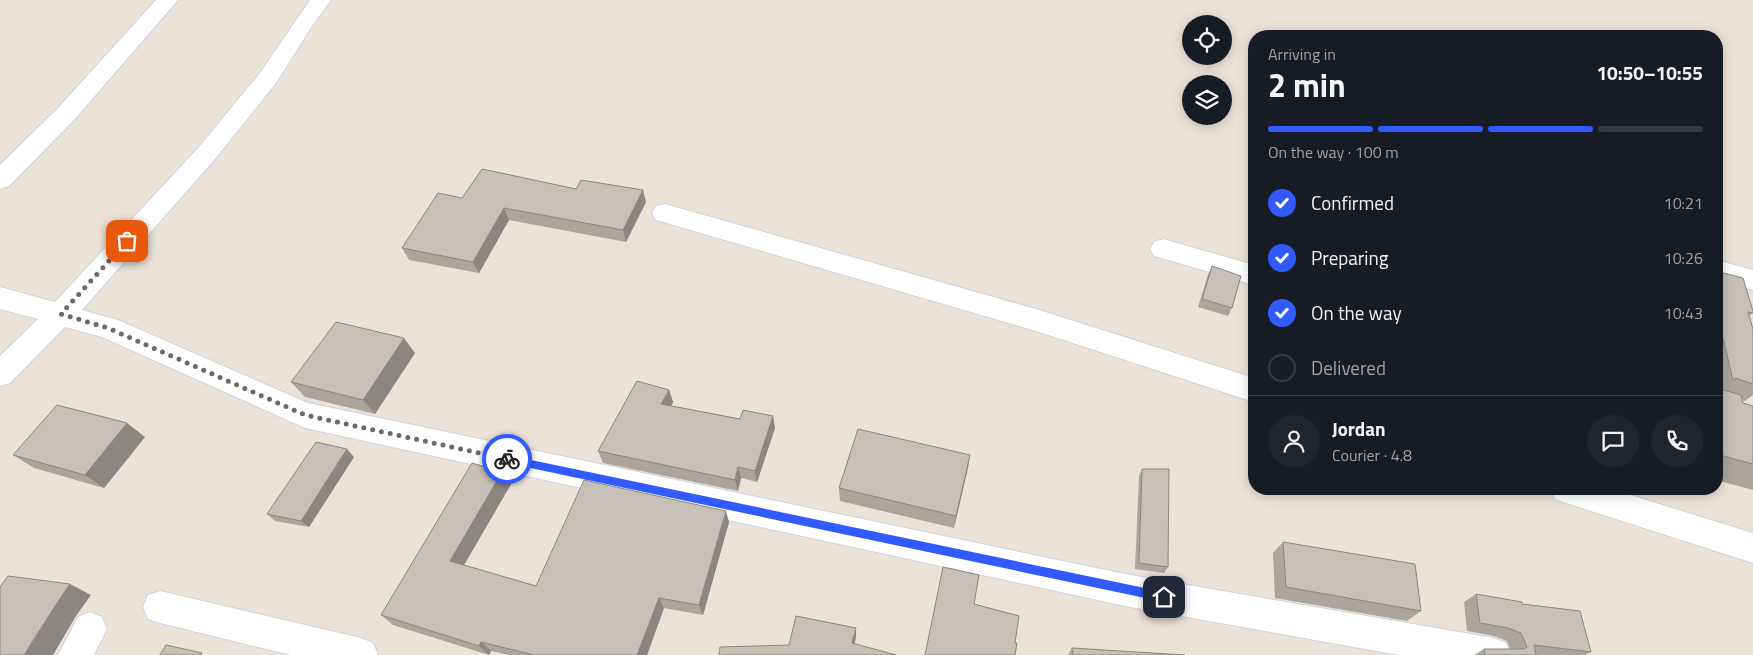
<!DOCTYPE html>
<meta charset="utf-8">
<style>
:root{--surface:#171b24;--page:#20242c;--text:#f1f3f6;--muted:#9ea1a6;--line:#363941;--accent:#325bff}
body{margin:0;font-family:"Titillium Web",sans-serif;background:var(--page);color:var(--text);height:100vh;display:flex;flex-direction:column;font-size:19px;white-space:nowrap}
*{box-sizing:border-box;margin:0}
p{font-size:16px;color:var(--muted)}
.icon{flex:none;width:28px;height:28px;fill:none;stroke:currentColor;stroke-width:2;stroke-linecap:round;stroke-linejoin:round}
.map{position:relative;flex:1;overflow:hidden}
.side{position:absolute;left:1248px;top:30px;width:475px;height:465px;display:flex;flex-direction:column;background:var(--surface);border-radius:20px;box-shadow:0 2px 12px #0003}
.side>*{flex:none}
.buttons{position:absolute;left:1182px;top:15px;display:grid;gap:10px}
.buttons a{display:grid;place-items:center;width:50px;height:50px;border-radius:50%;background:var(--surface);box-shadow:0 2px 12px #0003;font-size:25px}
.pin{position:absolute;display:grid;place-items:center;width:42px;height:42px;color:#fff;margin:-21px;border-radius:10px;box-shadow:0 2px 8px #0006}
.courier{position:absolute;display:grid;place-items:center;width:50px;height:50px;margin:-25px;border:4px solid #325bff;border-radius:50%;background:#fff;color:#222;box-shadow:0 1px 6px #0007}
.summary em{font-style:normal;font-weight:700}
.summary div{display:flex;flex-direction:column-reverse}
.summary{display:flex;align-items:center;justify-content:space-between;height:85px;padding:0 20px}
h1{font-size:32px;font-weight:700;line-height:38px}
.bar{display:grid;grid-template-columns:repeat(4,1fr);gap:8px 5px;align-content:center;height:60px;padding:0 20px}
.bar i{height:6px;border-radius:4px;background:var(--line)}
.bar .current{background:var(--accent)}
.bar p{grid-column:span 4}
.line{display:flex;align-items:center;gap:12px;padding:0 20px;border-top:1px solid var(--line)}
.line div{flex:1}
.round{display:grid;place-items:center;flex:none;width:52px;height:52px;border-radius:26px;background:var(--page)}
ol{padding:0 20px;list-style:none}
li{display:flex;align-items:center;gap:15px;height:55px}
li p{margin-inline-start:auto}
li .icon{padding:5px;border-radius:50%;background:var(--accent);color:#fff;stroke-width:4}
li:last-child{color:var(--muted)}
li i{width:28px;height:28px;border:2px solid var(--line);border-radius:50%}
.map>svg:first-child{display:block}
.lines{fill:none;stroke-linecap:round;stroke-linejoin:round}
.minor-casing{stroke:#cdd2e3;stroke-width:2}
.minor{fill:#fff;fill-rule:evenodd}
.wall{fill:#aba59e}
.shaded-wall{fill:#8b8681}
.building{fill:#c7c0b8;stroke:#8b8681}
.route{fill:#325bff}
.done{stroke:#6d6966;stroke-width:5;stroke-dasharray:0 9}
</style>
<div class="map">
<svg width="1753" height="655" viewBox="0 0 1753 655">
<rect width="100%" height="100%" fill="#ece3d8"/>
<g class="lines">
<defs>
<g id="minor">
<polygon points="156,0 178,0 74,120 9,186 0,189 0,165 58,108"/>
<polygon points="310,0 331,0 312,26 276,83 215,159 82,310 118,320 308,403 1125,574 1494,638 1506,643 1511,655 1399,655 1125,606 305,428 102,337 65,327 10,383 0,386 0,356 38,319 0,309 0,287 55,302 199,147 260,73"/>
<polygon points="665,204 1036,309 1254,378 1254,402 1036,331 656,220 652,213 656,206"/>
<polygon points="1163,239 1254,265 1254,285 1154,256 1150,249 1154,242"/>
<polygon points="1716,260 1753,270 1753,290 1716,280"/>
<polygon points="1551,489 1611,489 1753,533 1753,563 1566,503 1555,499"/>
<polygon points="160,591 361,638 373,643 378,655 291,655 160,623 148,619 143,607 148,595"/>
<polygon points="90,612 102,617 107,629 94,655 58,655 78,617"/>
</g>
</defs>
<!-- minor casing -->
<use href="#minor" class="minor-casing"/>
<!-- minor -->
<use href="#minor" class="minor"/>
</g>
<!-- wall -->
<g class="wall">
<polygon points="576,189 646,202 626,242 509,220 479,273 409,260 402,248 462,198"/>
<polygon points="1212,266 1232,308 1228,316 1198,307 1208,275"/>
<polygon points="1716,271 1753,311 1753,313 1749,316 1753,329 1753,395 1745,401 1742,400 1743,403 1753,406 1753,490 1716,480"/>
<polygon points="415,353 375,414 305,397 291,382"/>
<polygon points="669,390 673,402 671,406 740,419 773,416 775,428 757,482 741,478 738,491 603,463 598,451"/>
<polygon points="145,437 104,488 34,468 13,455"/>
<polygon points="970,455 954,528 840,501 839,488"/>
<polygon points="354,457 309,527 275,521 267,514"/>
<polygon points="1142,469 1168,567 1164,573 1135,569 1139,476"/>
<polygon points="502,472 511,484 464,565 536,586 729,522 703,615 664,608 647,655 509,655 491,651 489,655 393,625 381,615"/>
<polygon points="1283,542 1421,611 1407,621 1275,598 1273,553"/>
<polygon points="1476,594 1522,604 1591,652 1585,655 1474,655 1484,649 1510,649 1507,641 1494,636 1467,631 1464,602"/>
<polygon points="1072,648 1185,655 1068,655"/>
</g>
<!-- shaded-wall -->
<g class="shaded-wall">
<polygon points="643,190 646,202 626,242 623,230"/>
<polygon points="504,208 509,220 479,273 473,262"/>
<polygon points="404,338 415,353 375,414 363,400"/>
<polygon points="669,390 673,402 666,416 661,404"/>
<polygon points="773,416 775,428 757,482 755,471"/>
<polygon points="127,423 145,437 104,488 85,475"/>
<polygon points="347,449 354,457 309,527 301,521"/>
<polygon points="970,455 968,468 954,528 956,516"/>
<polygon points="738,467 741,478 738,491 735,480"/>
<polygon points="502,472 511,484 460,572 450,561"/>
<polygon points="726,511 729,522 703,615 699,605"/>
<polygon points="70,584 91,595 76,616 53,655 24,655 55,606"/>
<polygon points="659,598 664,608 647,655 637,655"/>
<polygon points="856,628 856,637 853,652 852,643"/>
<polygon points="481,642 491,651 489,655 479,646"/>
</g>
<!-- building -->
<g class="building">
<polygon points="482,169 576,189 581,180 643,190 623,230 504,208 473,262 402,248 438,193 462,198"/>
<polygon points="1212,266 1241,276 1232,308 1202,299"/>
<polygon points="1716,271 1743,278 1753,311 1753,313 1748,312 1753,329 1753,384 1735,378 1733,380 1716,309"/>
<polygon points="336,322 404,338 363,400 291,382"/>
<polygon points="637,381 669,390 661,404 740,419 743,410 773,416 755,471 738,467 735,480 598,451"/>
<polygon points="1716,388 1741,395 1743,403 1753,406 1753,464 1716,454"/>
<polygon points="57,405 127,423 85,475 13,455"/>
<polygon points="858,429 970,455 956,516 839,488"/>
<polygon points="316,442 347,449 301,521 267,514"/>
<polygon points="472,463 502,472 450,561 536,586 584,480 726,511 699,605 659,598 637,655 534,655 481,642 479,646 381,615"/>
<polygon points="1142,469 1169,469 1168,567 1139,563"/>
<polygon points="1283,542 1415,564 1421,611 1286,587"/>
<polygon points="943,567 979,575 974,604 1019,616 1015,643 1017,643 1015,655 925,655"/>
<polygon points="8,576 70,584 55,606 24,655 0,655 0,587"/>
<polygon points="1476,594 1522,602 1522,604 1580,611 1591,652 1534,645 1536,655 1485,655 1484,649 1525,649 1527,647 1521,633 1508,628 1480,623"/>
<polygon points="796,616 856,628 852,643 896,655 719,655 720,647 789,645"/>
<polygon points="166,645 202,653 201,655 160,655"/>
<polygon points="1072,648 1185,655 1073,655"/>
</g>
<!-- route -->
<polygon class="route" points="507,455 1164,592 1169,597 1164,602 507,463 503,459"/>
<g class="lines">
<!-- done -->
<polyline class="done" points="127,241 61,314 108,328 305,415 507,459"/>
</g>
</svg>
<div class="buttons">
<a><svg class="icon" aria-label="locate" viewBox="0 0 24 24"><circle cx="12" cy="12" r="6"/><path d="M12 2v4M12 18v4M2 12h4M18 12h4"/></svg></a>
<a><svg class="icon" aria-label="layers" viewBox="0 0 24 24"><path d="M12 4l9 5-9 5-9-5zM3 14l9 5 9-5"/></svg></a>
</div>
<div class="pin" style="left:127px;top:241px;background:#ea580c"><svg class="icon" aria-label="bag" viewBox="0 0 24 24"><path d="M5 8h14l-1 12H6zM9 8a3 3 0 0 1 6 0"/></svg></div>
<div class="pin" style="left:1164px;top:597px;background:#1f2937"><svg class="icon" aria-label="home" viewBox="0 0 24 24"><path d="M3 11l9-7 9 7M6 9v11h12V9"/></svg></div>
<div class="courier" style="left:507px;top:459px"><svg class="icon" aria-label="bike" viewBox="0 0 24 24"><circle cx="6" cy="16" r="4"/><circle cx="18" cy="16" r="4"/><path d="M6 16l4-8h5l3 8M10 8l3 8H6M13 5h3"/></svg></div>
<section class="side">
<div class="summary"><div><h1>2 min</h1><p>Arriving in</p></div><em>10:50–10:55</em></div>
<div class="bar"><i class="current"></i><i class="current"></i><i class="current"></i><i></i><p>On the way · 100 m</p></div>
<ol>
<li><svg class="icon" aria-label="check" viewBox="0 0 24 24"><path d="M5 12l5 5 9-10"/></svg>Confirmed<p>10:21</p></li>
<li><svg class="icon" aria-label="check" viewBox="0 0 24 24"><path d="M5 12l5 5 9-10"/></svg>Preparing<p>10:26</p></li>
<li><svg class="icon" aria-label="check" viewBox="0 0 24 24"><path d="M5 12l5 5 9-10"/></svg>On the way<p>10:43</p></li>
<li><i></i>Delivered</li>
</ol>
<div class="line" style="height:90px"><a class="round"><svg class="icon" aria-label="person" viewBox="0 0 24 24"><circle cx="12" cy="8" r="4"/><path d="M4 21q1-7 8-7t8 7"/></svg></a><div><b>Jordan</b><p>Courier · 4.8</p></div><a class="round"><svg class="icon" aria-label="chat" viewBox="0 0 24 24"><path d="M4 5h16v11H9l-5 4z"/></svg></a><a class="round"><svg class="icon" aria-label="phone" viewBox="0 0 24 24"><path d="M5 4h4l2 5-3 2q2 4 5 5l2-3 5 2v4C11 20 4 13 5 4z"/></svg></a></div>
</section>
</div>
